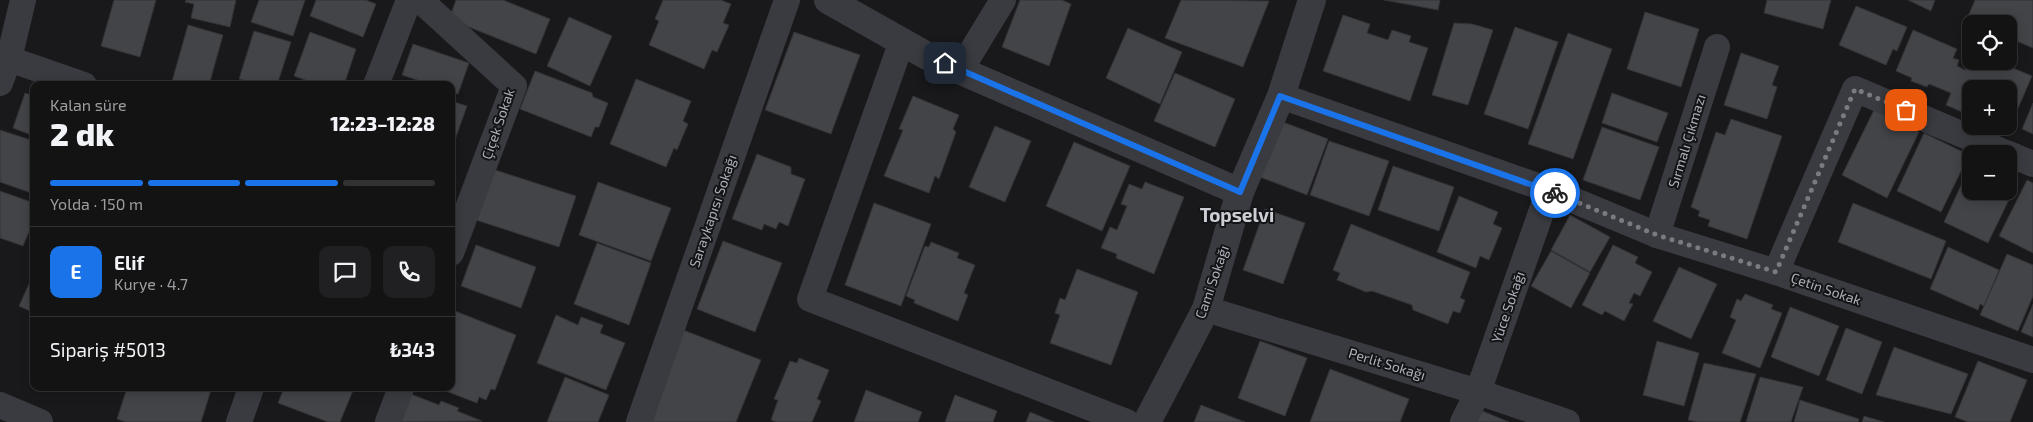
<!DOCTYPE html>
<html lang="tr">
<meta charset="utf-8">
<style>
:root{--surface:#131314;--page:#202022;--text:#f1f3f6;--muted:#9d9ea0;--line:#323234;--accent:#1a73e8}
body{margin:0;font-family:"Exo 2",sans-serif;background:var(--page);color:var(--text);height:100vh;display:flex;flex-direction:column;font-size:19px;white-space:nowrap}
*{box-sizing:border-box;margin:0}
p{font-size:16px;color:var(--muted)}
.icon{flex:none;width:28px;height:28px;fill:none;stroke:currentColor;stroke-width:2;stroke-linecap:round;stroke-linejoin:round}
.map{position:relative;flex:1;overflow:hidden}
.details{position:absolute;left:30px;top:81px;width:425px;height:310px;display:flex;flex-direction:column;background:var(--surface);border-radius:10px;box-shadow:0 2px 12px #0003,0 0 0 1px var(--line)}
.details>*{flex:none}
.fabs{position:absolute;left:1962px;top:15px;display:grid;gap:10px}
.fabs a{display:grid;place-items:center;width:55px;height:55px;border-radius:10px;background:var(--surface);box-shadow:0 2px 12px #0003,0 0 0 1px var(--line);font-size:25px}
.pin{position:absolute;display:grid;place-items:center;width:42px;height:42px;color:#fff;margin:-21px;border-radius:10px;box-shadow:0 2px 8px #0006}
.courier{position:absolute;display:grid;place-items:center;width:50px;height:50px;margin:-25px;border:4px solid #1a73e8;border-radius:50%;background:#fff;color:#222;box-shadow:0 1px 6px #0007}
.overview em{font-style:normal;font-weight:800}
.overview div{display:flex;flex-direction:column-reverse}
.overview{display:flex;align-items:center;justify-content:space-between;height:85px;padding:0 20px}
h1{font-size:32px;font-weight:800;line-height:38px}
.bar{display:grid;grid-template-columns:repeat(4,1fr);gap:8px 5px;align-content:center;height:60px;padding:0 20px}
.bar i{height:6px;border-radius:4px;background:var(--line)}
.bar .current{background:var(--accent)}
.bar p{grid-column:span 4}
.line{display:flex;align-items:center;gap:12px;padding:0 20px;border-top:1px solid var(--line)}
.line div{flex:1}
.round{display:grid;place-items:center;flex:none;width:52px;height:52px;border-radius:10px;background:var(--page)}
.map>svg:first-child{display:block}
.building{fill:#434448;stroke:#333337}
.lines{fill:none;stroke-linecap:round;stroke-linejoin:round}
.minor{stroke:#3a3b40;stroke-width:26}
.tertiary{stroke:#3a3b40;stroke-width:28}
.done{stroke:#797b82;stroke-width:5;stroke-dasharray:0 9}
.route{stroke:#1a73e8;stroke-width:6}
.labels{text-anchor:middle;stroke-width:4;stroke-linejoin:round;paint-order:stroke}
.street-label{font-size:14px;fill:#acb0ba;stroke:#141416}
.district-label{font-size:19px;font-weight:bold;fill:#cdcfd6;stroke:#141416}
</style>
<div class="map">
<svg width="2033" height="422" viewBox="0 0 2033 422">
<rect width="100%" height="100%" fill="#19191b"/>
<!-- building -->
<g class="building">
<polygon points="114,0 156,0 140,57 101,46"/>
<polygon points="186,0 236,0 230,27 191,18 194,4 185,2"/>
<polygon points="259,0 305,0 293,36 251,22"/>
<polygon points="316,0 366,0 376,4 363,37 310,16"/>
<polygon points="456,0 503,0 550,19 536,54 449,19"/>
<polygon points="663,0 721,0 731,4 723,23 729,25 717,52 712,50 704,69 649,45 659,21 655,19"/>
<polygon points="1020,0 1062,0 1071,4 1049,66 1002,47"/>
<polygon points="1181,0 1269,1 1243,67 1165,38"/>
<polygon points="1384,0 1440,0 1438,10"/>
<polygon points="1767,0 1831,0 1823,29 1764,13"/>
<polygon points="1908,0 1935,0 1931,11"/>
<polygon points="1975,0 2033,0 2033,48 2009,38 2009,24 1973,24 1966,21"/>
<polygon points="1856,6 1907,27 1897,51 1893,49 1886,65 1839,45"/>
<polygon points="1645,12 1699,29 1681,87 1627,69"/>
<polygon points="1343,15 1370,24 1367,33 1388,40 1392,30 1411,36 1409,42 1428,48 1410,101 1323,71"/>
<polygon points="569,17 612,36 590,86 547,66"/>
<polygon points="1454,23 1472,24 1493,30 1468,105 1432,95"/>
<polygon points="188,25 223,35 209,85 171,85"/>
<polygon points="1515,27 1558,42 1528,129 1484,114"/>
<polygon points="1128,28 1182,52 1160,104 1106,78"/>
<polygon points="1913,30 1957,49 1953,58 1959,60 1957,66 1965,70 1971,55 1971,61 1996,61 2032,76 2009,129 2004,126 2009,126 2009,89 1971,89 1971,116 1946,105 1951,93 1929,84 1927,87 1911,81 1912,78 1896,71"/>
<polygon points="254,31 291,42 277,85 260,85 239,79"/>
<polygon points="310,32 356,49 344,85 319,85 294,76"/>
<polygon points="794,32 860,55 831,134 765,110"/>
<polygon points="1568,33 1612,49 1573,159 1528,144"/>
<polygon points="413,44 469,63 458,94 451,92 451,85 432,85 402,75"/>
<polygon points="1741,53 1779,66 1772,85 1777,87 1767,119 1724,105"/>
<polygon points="535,71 592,93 593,97 608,103 599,127 595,127 591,137 520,109"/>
<polygon points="1175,73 1235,99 1215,147 1154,121"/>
<polygon points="636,79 691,101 683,121 688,124 677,150 674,148 666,167 610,144"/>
<polygon points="25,93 34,96 34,136 13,128"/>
<polygon points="1612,93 1668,113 1657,142 1602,123"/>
<polygon points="913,96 959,115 953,129 956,132 939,179 935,176 929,193 884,176 903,130 899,129"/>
<polygon points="451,101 467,106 451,151"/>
<polygon points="2033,103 2033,134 2022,129"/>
<polygon points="1874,110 1919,132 1887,198 1842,175"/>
<polygon points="1272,118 1328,139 1307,195 1252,174"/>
<polygon points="1731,119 1782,136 1747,239 1708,226 1710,220 1698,216 1700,211 1691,207 1716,132 1725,135"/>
<polygon points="995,126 1031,141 1005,202 969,187"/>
<polygon points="1602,127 1659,147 1640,200 1583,180"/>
<polygon points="0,130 34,141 34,194 0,182"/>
<polygon points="1924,133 1969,155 1941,212 1897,191"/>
<polygon points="1329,141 1389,161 1369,216 1310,195"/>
<polygon points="1074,142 1130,166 1102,231 1046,206"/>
<polygon points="757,154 791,167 791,174 805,179 788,226 779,222 776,229 764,224 762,230 732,219"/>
<polygon points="1971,164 1971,191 2009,191 2009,177 2018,181 1988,243 1944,222"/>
<polygon points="1393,166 1454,187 1439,231 1378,210"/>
<polygon points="492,169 576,196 559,247 476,220"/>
<polygon points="2027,180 2033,183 2033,253 1999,236"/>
<polygon points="598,182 671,208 651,261 579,235"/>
<polygon points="1145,182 1184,197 1154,274 1116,258 1117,254 1101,248 1110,227 1117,230 1127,206 1121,204 1129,184 1142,189"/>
<polygon points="0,191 34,203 34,220 23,246 0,238"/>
<polygon points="1459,196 1498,212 1493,224 1502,228 1489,260 1480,256 1476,268 1437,252"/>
<polygon points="874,203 931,224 901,306 845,285"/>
<polygon points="1853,203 1946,241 1931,279 1838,242"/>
<polygon points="1265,209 1305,223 1283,284 1243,270"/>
<polygon points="1570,215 1610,237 1590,272 1551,250"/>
<polygon points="1351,224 1470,272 1460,298 1465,300 1460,313 1453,311 1448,324 1413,310 1412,305 1372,291 1366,292 1337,280 1340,273 1333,270"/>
<polygon points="723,241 782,263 755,332 697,309"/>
<polygon points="931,242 959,253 957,258 975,265 964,293 968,295 958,321 914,303 915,300 906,296 925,246 929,247"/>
<polygon points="597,243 651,263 629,325 574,304"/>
<polygon points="476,245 536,267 521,308 461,286"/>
<polygon points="1613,245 1638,257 1635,263 1652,272 1640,296 1634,293 1629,303 1633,304 1624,321 1605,311 1602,315 1582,305"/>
<polygon points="1948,247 1999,270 1984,306 1980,304 1978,310 1930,289"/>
<polygon points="1551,251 1590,273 1571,308 1531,286"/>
<polygon points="2007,254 2033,265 2033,296 2018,331 1980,315"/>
<polygon points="1679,267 1717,284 1691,339 1653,321"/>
<polygon points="1077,269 1138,292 1111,365 1050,343 1060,315 1055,313 1060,298 1065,300"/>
<polygon points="34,273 34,313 19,306"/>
<polygon points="1745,294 1773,305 1771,309 1782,313 1760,368 1722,353 1736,320 1730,317 1737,299 1741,301"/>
<polygon points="2033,304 2033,337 2021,332"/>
<polygon points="1790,307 1839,326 1819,376 1771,357"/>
<polygon points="455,311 516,335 495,390 491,389 486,400 479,397 477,403 438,388 451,388 451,320"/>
<polygon points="556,315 578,325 581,317 603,325 600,333 625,343 606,390 537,363"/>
<polygon points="1846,328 1882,342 1862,394 1826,380"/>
<polygon points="683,330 761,360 736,422 647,422"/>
<polygon points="1260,341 1307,358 1285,416 1238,398"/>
<polygon points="1657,341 1699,353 1684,406 1643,395"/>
<polygon points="1894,347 1968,374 1951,414 1876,395"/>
<polygon points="799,358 829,370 817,399 821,401 812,422 776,422 771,420 778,400 774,399 790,361 797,363"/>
<polygon points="1978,361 2027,380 2010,422 1968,422 1955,417"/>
<polygon points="1704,363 1756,374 1740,422 1697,422 1688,420"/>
<polygon points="1330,369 1409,399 1400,422 1310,422"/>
<polygon points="565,377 609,395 598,422 547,422"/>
<polygon points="1760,377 1803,387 1791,422 1746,422"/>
<polygon points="127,388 203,388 211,390 201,422 126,422 117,419"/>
<polygon points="284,388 354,388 340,422 328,422 278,403"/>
<polygon points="866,390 922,412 918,422 854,422"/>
<polygon points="408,393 439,405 441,401 459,408 457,411 482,421 397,422"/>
<polygon points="955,395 997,411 993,422 945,422"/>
<polygon points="1800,400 1859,419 1858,422 1794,422"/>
<polygon points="1201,405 1245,422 1194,422"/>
<polygon points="1480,410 1509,422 1475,422"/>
<polygon points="1030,412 1054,422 1026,422"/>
<polygon points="1864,416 1884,422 1862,422"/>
</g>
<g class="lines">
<!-- minor -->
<g class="minor">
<polyline points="420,0 514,86 451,253"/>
<polyline points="902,41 810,299 1127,422"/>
<polyline points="9,59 84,85"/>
<polyline points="961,69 1003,0"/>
<polyline points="0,83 9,59 23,0"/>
<polyline points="376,85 409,0"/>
<polyline points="1281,96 1549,190 1657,235 1776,272 2033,360"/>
<polyline points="2009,154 2033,164"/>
<polyline points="1657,235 1717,47"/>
<polyline points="1776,272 1855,89 2008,154"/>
<polyline points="1206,309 1478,392 1567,422"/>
<polyline points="0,405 40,422"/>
<polyline points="239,422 251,388"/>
<polyline points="388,422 401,388"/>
<polyline points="639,422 787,0"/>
<polyline points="1463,422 1478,392 1549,190"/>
</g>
<!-- tertiary -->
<g class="tertiary">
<polyline points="828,0 929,57 1240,192"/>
<polyline points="1147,422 1206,309 1240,192 1281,96 1312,0"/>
</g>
</g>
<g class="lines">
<!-- done -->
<polyline class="done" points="1555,193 1657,235 1776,272 1855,89 1906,110"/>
<!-- route -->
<polyline class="route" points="945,63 1240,192 1280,96 1555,193"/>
</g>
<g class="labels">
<!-- street labels -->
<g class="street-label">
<text transform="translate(498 124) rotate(-71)" y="5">Çiçek Sokak</text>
<text transform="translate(1687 141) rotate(-73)" y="5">Sırmalı Çıkmazı</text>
<text transform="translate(713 211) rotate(-71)" y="5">Saraykapısı Sokağı</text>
<text transform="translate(1212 282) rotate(-71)" y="5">Cami Sokağı</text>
<text transform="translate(1826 289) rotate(19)" y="5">Çetin Sokak</text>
<text transform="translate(1508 307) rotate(-71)" y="5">Yüce Sokağı</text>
<text transform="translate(1387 364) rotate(17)" y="5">Perlit Sokağı</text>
</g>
<!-- district labels -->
<g class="district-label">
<text x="1237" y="222">Topselvi</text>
</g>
</g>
</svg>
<div class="fabs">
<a><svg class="icon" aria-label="locate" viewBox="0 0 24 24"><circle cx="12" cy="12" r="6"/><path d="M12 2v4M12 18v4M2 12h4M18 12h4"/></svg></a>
<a>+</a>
<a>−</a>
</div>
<div class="pin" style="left:1906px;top:110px;background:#ea580c"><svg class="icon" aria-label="bag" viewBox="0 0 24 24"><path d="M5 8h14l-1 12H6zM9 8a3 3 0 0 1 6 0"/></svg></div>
<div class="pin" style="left:945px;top:63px;background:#1f2937"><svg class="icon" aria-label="home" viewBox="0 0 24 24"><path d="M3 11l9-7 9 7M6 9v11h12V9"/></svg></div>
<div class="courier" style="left:1555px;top:193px"><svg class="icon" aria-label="bike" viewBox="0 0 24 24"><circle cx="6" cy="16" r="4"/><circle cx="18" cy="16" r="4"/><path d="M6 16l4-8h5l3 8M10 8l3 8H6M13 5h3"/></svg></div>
<section class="details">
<div class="overview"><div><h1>2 dk</h1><p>Kalan süre</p></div><em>12:23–12:28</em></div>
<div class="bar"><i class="current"></i><i class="current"></i><i class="current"></i><i></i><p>Yolda · 150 m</p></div>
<div class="line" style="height:90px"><b class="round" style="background:var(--accent);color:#fff">E</b><div><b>Elif</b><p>Kurye · 4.7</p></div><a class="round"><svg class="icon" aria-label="chat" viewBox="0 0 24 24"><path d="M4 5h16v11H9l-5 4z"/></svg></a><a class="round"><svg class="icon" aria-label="phone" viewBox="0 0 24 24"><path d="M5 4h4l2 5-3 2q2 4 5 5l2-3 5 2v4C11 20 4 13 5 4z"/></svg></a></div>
<div class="line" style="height:65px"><div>Sipariş #5013</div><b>₺343</b></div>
</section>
</div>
